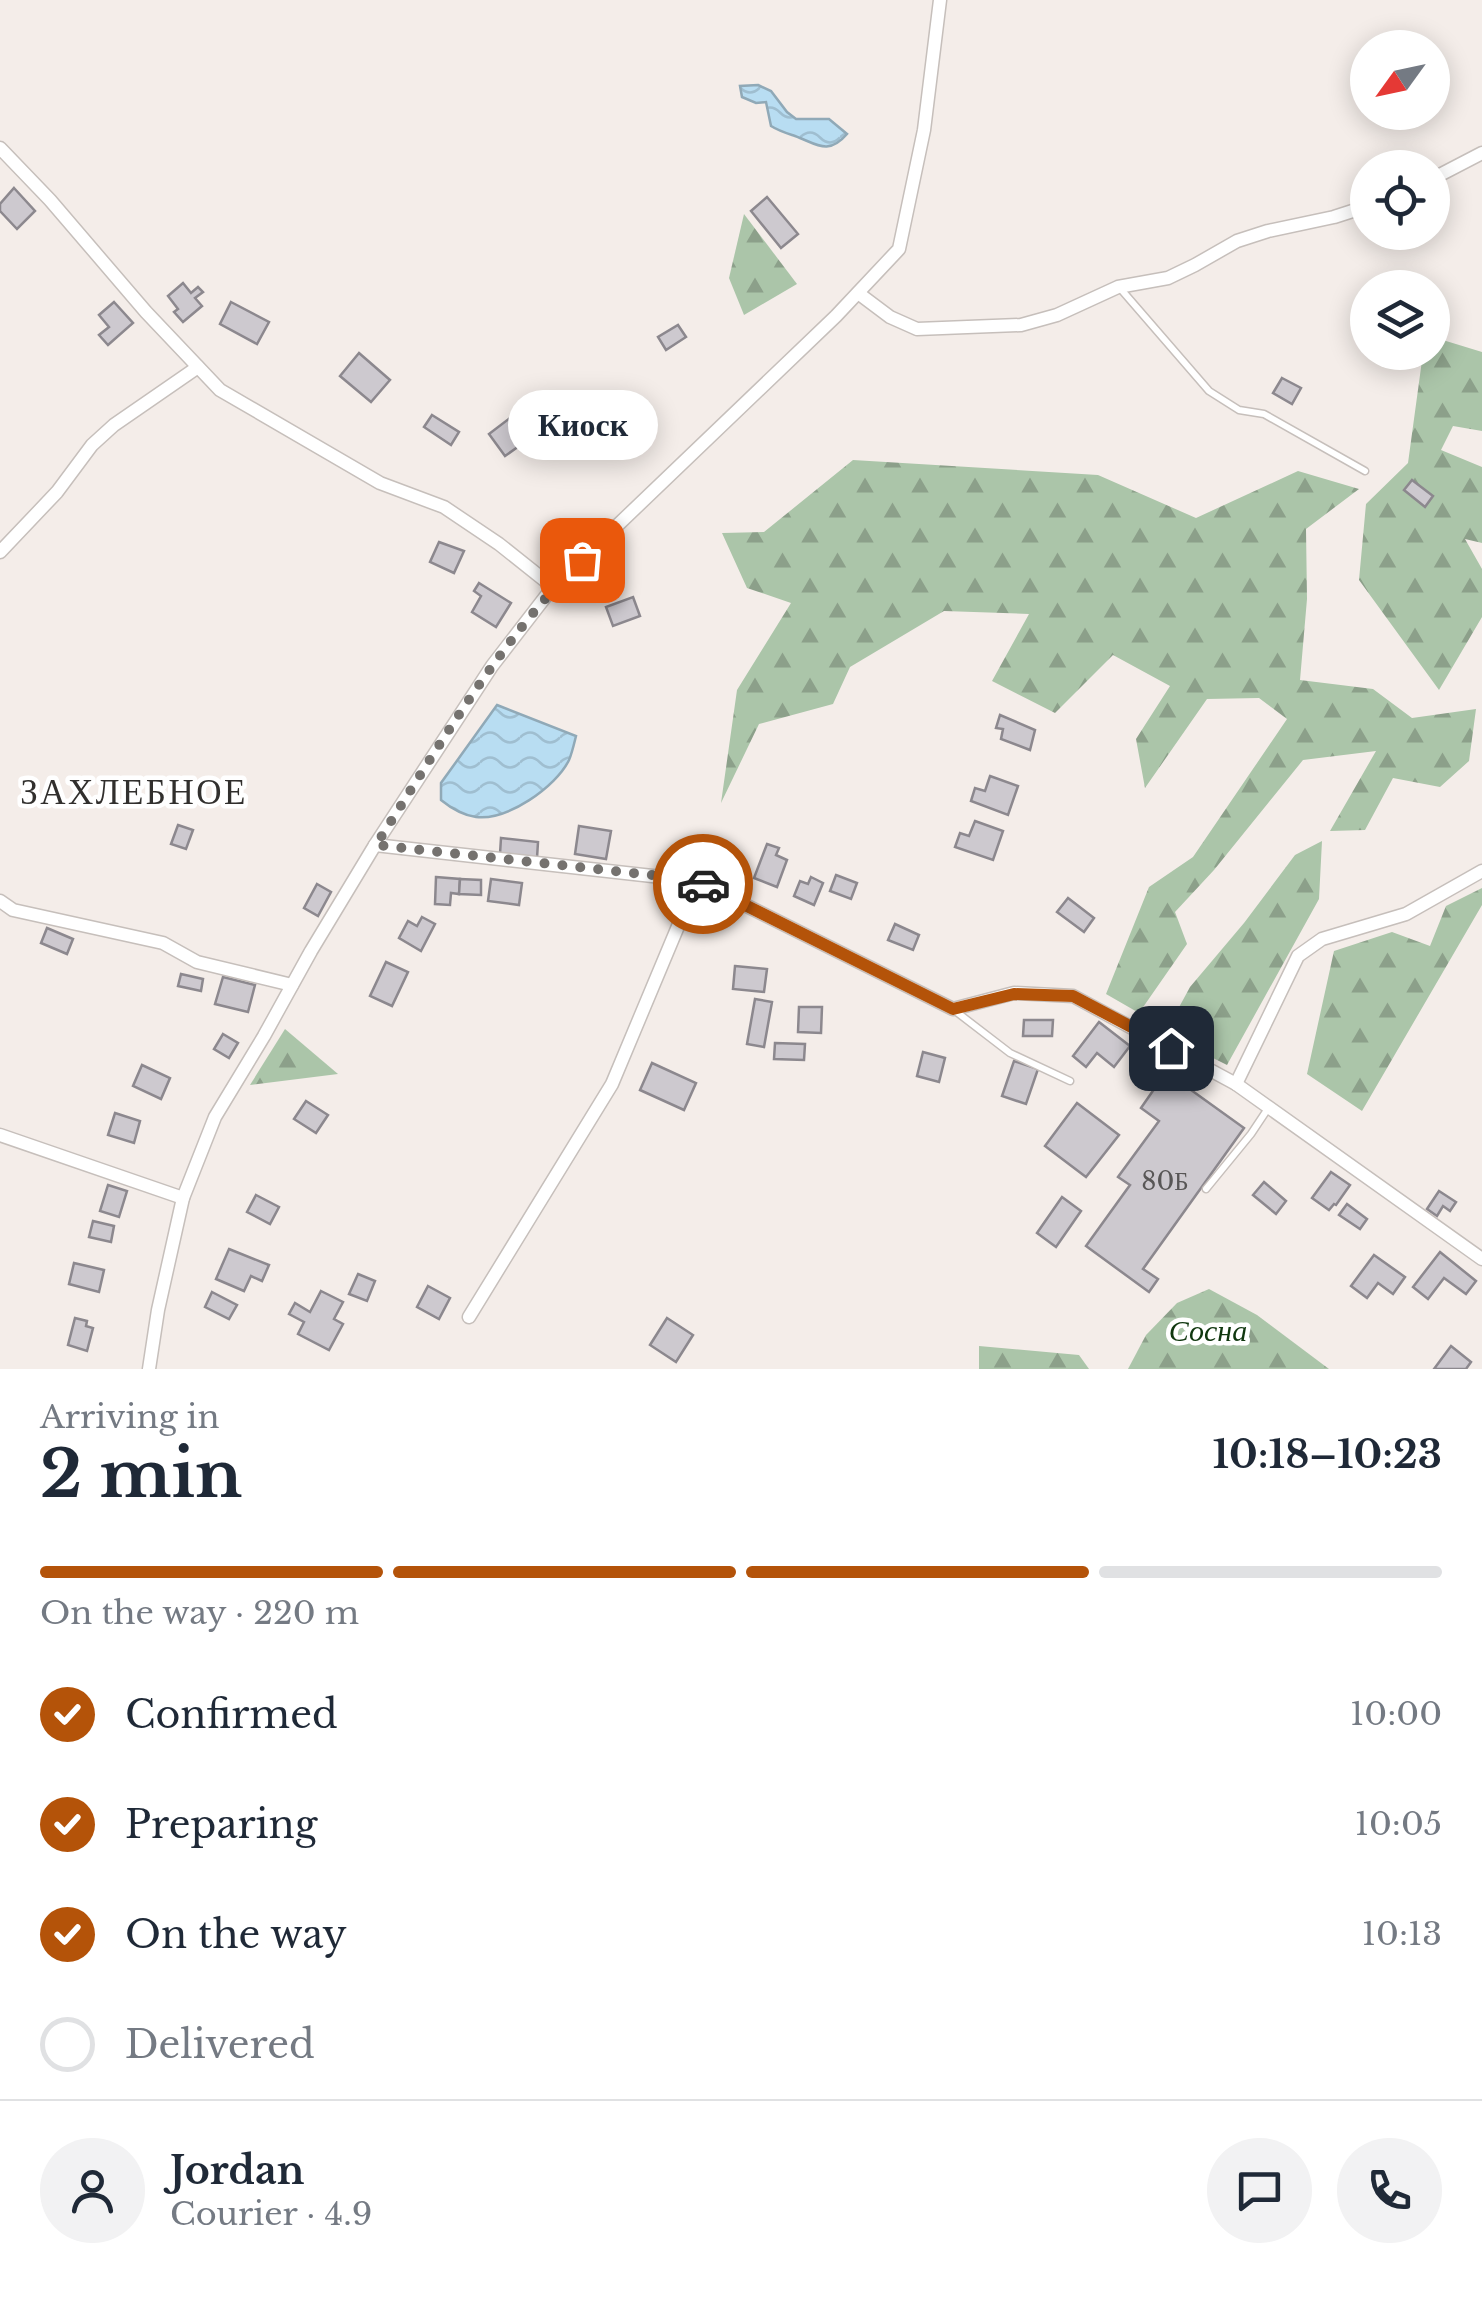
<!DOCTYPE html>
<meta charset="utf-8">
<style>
:root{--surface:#fff;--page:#f2f2f3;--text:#1f2937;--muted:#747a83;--line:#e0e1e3;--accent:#b45309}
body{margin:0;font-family:"Libre Baskerville",serif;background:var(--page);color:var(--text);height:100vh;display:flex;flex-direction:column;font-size:38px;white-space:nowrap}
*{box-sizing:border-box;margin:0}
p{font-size:32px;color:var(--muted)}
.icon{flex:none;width:55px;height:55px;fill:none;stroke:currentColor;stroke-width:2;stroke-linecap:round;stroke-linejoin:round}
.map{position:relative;height:1369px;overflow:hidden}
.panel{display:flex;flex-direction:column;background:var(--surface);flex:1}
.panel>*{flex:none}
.needle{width:65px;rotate:237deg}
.buttons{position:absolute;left:1350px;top:30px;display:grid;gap:20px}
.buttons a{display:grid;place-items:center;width:100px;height:100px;border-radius:50%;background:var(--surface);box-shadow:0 5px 25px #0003;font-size:50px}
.pin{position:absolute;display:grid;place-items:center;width:85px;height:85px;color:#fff;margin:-42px;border-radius:20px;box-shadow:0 5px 15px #0006}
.courier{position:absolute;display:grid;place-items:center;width:100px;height:100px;margin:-50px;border:8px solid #b45309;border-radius:50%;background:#fff;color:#222;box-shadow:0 2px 12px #0007}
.bubble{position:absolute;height:70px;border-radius:35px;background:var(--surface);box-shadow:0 5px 25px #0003;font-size:32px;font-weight:800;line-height:70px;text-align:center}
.headline em{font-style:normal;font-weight:800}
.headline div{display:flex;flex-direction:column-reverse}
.headline{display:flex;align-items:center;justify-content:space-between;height:170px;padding:0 40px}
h1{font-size:65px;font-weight:800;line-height:75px}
.bar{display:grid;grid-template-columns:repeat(4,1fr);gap:15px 10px;align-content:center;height:120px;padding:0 40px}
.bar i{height:12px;border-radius:8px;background:var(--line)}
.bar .active{background:var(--accent)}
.bar p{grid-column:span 4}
.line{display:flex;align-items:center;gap:25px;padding:0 40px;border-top:2px solid var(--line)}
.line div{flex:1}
.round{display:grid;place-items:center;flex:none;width:105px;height:105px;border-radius:52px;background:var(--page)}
ol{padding:0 40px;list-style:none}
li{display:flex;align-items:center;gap:30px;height:110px}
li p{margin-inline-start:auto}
li .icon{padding:10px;border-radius:50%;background:var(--accent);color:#fff;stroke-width:4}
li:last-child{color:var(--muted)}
li i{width:55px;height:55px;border:5px solid var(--line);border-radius:50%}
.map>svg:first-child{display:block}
.forest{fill:url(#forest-firs)}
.water{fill:url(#water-waves);stroke:#90a9b7;stroke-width:2.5}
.building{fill:#cdc9cf;stroke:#8c888e;stroke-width:2.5}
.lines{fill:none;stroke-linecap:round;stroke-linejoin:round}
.lane-casing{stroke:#c6bfbb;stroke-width:9}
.street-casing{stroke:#c6bfbb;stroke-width:15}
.lane{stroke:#fff;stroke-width:6}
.street{stroke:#fff;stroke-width:12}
.done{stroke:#75726f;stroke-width:10;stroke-dasharray:0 18}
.route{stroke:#b45309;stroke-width:12}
.labels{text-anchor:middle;stroke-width:9;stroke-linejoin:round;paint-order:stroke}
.number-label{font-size:25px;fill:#585656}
.park-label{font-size:30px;font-style:italic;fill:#10370f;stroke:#fff}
.quarter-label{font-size:35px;letter-spacing:2.5px;fill:#312f2d;stroke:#fff}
</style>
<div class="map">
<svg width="1482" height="1369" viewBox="0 0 1482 1369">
<defs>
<pattern id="forest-firs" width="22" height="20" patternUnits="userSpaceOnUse" patternTransform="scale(2.5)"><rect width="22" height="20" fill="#abc5a9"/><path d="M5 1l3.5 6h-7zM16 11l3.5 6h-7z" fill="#8ca08a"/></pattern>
<pattern id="water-waves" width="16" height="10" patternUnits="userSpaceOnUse" patternTransform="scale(2.5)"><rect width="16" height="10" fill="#b8ddf2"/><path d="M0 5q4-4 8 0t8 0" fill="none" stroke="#9fbed0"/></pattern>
</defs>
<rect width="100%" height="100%" fill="#f4ede9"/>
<!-- forest -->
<g class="forest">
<polygon points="744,214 797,284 744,315 729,278"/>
<polygon points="1433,337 1482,352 1482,431 1453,426 1441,450 1482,467 1482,543 1465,539 1482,569 1482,617 1439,690 1359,580 1366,504 1408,463 1423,353 1432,352"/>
<polygon points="853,460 1098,475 1196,518 1298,471 1359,489 1306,529 1307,599 1300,680 1373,689 1412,718 1476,709 1469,761 1440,787 1393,778 1365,830 1330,831 1376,751 1303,760 1214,870 1175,912 1187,944 1139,1013 1106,994 1149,887 1193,857 1287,719 1259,698 1207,699 1145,788 1136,739 1170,686 1113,655 1055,713 992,681 1029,614 944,611 850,667 833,704 759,724 721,803 737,690 791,603 747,588 722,533 764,532"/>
<polygon points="1322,841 1319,899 1227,1065 1147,1025 1154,1010 1177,1011 1190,987 1244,923 1295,855"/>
<polygon points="1482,888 1482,905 1362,1111 1307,1074 1334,951 1392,932 1430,946 1446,906"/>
<polygon points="285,1029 338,1074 250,1085"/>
<polygon points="1209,1289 1257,1315 1329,1369 1128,1369 1146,1335 1177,1303"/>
<polygon points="979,1346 1079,1355 1089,1369 979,1369"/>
</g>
<!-- water -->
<g class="water">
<path d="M758,85L771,91L787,112L796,119H829L847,134C828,156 817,144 795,136C786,133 779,131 771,126L766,102L756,103L742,97L740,86Z"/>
<path d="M497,705L576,736C574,744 572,753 569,760C556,787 507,821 476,817C462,815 452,809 441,800V783Z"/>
</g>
<!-- building -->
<g class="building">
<polygon points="14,188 35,211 17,229 0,211 0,204"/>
<polygon points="767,197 798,234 781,248 751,211"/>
<polygon points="183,283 191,293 198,287 203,292 195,298 202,306 183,322 174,312 178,309 168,296"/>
<polygon points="114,302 133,323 108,345 99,335 109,327 99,315"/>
<polygon points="231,302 269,322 257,344 220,324"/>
<polygon points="678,325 686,337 666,350 658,337"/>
<polygon points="359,353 390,380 371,402 340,376"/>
<polygon points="1282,378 1301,388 1292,404 1273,393"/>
<polygon points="432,415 459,432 451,445 424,427"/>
<polygon points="510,418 516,426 511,429 522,444 505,456 489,434"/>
<polygon points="532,421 543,435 531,445 520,430"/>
<polygon points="1412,480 1433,496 1425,507 1404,490"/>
<polygon points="562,536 574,545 564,559 552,550"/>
<polygon points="439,542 464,551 454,573 430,562"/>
<polygon points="479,583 511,603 496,627 472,612 481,596 474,591"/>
<polygon points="633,597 640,616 613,626 606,607"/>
<polygon points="1000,715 1035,730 1030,750 1001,739 1003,729 996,728"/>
<polygon points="990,776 1018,786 1008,815 971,801 975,788 985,791"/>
<polygon points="975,821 1003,831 993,860 955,847 960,833 969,836"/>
<polygon points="178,825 193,830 186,849 171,844"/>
<polygon points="579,826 611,831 606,859 575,854"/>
<polygon points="501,838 538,842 537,858 500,854"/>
<polygon points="767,844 779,848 776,855 787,860 777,887 754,878"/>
<polygon points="836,875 857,883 851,899 830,891"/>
<polygon points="436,877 460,879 459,894 451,893 450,905 435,904"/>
<polygon points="811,877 823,883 814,905 794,896 800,881 808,884"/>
<polygon points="460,879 481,880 481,895 459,894"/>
<polygon points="491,879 522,883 519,905 488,901"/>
<polygon points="317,884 331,892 318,916 304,908"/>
<polygon points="1068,898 1094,918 1084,932 1057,912"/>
<polygon points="422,917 435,924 421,951 399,938 408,921 417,926"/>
<polygon points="895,924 919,935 913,950 888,940"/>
<polygon points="47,928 73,939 67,954 41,943"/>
<polygon points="386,962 408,972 392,1006 370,996"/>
<polygon points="735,966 767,969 764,992 733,989"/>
<polygon points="181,974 203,979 201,991 178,986"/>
<polygon points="223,977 255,985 248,1012 215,1004"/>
<polygon points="755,999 772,1002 764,1047 747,1044"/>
<polygon points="799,1007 822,1007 821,1033 798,1032"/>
<polygon points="1024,1020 1053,1020 1052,1036 1023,1036"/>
<polygon points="1099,1022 1130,1046 1114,1067 1097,1053 1086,1067 1073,1056"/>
<polygon points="223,1034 238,1043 229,1058 214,1049"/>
<polygon points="775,1043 805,1044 804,1060 774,1059"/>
<polygon points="923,1052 945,1058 939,1082 917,1076"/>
<polygon points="1014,1061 1038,1069 1026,1104 1002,1096"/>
<polygon points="652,1063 696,1083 684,1110 640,1090"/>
<polygon points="142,1065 170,1078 161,1099 133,1086"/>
<polygon points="1166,1072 1244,1128 1143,1269 1158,1279 1149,1292 1086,1246 1130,1185 1118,1177 1159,1121 1141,1108"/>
<polygon points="306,1101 328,1115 316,1133 294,1119"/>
<polygon points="1077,1103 1119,1135 1086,1177 1045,1146"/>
<polygon points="115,1113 140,1121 134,1143 108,1135"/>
<polygon points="1331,1172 1350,1185 1336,1205 1334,1204 1329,1210 1312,1198"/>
<polygon points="1264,1182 1286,1201 1276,1214 1253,1195"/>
<polygon points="108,1185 127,1191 119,1217 100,1211"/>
<polygon points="1439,1191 1456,1202 1450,1211 1443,1206 1437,1216 1427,1209"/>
<polygon points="256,1195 279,1207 270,1224 247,1212"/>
<polygon points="1062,1197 1081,1211 1056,1247 1037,1233"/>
<polygon points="1347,1204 1367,1219 1360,1229 1339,1215"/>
<polygon points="93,1221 114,1226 111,1242 89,1237"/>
<polygon points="229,1249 269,1265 262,1281 251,1276 244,1291 216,1279"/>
<polygon points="1440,1252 1476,1281 1466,1294 1444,1278 1428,1299 1413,1287"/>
<polygon points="1374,1255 1405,1277 1393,1294 1378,1283 1367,1298 1351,1286"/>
<polygon points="74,1263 104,1270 99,1292 69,1284"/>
<polygon points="358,1274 375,1281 367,1301 349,1294"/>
<polygon points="428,1286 450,1298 439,1319 417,1307"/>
<polygon points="321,1291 343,1302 334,1319 343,1324 329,1350 298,1334 304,1322 289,1314 295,1303 310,1312"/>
<polygon points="212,1292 237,1305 229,1319 205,1307"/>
<polygon points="75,1318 87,1321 86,1326 93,1328 87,1351 68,1345"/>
<polygon points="667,1318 693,1335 676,1362 650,1345"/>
<polygon points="1451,1346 1471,1362 1466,1369 1434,1369"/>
</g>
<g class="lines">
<defs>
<g id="lane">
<polyline points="1119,287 1209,391 1239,410 1264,414 1365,471"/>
<polyline points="954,1010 1010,1053 1070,1081"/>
<polyline points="1206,1189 1251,1134 1269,1107"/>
</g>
<g id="street">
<polyline points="0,148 50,200 146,312 220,390 380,483 444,507 499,544 553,587"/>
<polyline points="1432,179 1482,153"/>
<polyline points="858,293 890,317 917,329 1021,325 1057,315 1118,287 1168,278 1195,265 1237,241 1268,231 1334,217 1368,206"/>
<polyline points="0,552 57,492 92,445 114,425 198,367"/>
<polyline points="375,845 697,881 953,1009 1014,993 1073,996 1236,1084 1482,1259"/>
<polyline points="0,901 13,910 163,943 197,962 292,985"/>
<polyline points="1236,1084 1298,956 1322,939 1406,914 1482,871"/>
<polyline points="0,1135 183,1198"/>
<polyline points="469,1317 612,1084 697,881"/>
<polyline points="149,1369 158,1310 183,1198 215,1117 264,1036 311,951 375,845 492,666 553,587 836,316 899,249 924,130 940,0"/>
</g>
</defs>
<!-- lane casing -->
<use href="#lane" class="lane-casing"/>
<!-- street casing -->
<use href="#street" class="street-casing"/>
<!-- lane -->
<use href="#lane" class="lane"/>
<!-- street -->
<use href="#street" class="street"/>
</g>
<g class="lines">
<!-- done -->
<path class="done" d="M582,560C500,639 437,750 376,845L697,880L703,884"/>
<!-- route -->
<polyline class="route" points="703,884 953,1009 1014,994 1073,996 1171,1048"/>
</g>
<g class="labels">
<!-- number labels -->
<g class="number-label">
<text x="1165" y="1190">80Б</text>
</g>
<!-- park labels -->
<g class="park-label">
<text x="1208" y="1341">Сосна</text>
</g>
<!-- quarter labels -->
<g class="quarter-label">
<text x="134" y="804">ЗАХЛЕБНОЕ</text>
</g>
</g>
</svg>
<div class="buttons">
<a><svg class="needle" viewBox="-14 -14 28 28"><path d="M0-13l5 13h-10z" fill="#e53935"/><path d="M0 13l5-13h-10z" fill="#747a83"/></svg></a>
<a><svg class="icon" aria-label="locate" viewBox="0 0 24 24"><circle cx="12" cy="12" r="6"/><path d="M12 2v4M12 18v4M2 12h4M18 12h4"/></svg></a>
<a><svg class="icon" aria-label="layers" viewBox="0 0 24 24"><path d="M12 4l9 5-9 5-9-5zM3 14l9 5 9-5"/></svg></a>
</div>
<div class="pin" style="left:582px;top:560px;background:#ea580c"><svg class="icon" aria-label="bag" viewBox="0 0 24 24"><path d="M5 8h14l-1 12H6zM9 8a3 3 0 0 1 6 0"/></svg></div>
<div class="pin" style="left:1171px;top:1048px;background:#1f2937"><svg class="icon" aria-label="home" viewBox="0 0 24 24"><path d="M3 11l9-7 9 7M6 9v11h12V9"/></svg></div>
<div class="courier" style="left:703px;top:884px"><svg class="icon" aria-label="car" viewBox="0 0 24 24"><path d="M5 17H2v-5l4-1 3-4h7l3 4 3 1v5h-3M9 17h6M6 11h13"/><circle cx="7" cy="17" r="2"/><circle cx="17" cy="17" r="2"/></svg></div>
<div class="bubble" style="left:508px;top:390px;width:150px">Киоск</div>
</div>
<section class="panel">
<div class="headline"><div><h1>2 min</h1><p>Arriving in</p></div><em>10:18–10:23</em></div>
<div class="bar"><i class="active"></i><i class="active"></i><i class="active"></i><i></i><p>On the way · 220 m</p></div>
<ol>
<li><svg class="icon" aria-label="check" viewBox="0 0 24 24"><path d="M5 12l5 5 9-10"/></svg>Confirmed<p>10:00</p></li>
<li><svg class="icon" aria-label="check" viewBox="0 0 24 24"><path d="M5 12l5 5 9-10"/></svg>Preparing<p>10:05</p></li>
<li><svg class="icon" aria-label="check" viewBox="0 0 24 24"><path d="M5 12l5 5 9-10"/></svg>On the way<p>10:13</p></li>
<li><i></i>Delivered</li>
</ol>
<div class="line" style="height:180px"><a class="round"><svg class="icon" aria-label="person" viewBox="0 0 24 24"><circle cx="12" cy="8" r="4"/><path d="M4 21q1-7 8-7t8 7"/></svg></a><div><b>Jordan</b><p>Courier · 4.9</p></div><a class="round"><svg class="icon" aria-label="chat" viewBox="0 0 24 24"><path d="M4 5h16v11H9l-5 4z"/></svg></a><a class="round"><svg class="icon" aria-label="phone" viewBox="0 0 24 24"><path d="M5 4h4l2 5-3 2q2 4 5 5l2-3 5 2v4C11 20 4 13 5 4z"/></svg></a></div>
</section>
